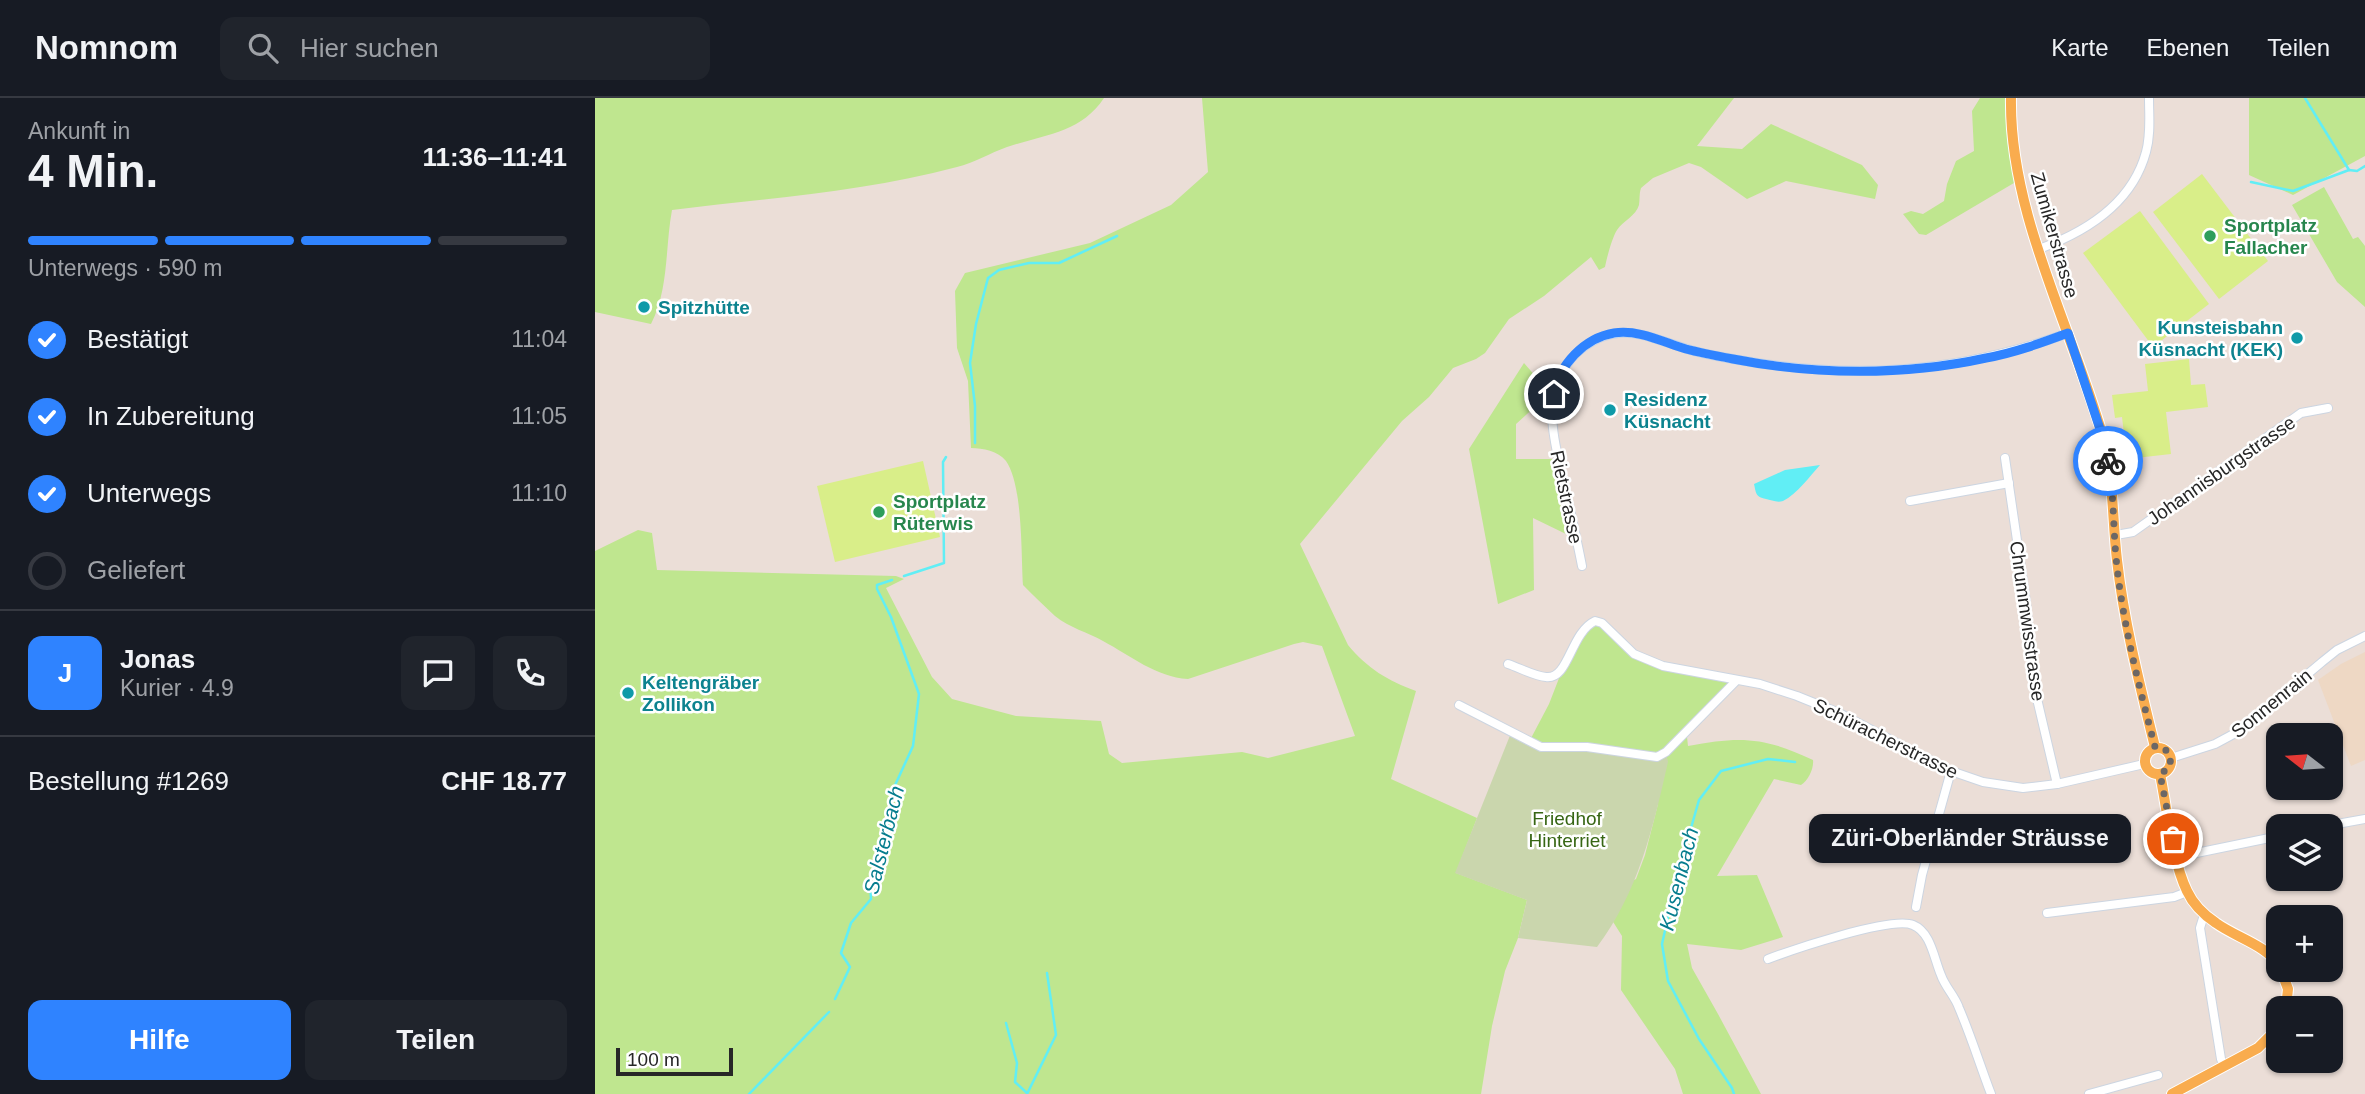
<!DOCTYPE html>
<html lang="de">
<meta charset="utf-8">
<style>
:root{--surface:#171b24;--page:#20242c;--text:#f1f3f6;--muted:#9ea1a6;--line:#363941;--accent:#2f83ff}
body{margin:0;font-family:Helvetica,sans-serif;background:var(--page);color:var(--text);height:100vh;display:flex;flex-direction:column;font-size:26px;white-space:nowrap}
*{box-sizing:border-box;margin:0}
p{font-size:23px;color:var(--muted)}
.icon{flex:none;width:38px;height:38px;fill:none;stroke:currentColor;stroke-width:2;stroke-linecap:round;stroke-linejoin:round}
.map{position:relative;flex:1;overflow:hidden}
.details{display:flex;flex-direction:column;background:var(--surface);width:595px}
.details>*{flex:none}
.needle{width:46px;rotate:287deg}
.fabs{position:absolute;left:1671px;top:625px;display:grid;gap:14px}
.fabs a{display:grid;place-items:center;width:77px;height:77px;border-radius:14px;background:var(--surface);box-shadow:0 2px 5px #0004;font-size:35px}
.scale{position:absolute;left:21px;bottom:18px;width:117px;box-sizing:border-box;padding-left:7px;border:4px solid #272727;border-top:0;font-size:19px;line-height:24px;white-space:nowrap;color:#272727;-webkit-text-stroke:5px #fff;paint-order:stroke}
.pin{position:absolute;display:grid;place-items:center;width:60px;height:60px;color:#fff;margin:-30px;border:4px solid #fff;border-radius:50%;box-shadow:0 2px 7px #0007}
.courier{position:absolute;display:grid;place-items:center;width:70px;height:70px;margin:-35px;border:5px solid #2f83ff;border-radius:50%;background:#fff;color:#222;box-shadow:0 2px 9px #0007}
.bubble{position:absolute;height:49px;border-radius:14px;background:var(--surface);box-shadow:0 2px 5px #0004;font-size:23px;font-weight:800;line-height:49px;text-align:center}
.headline em{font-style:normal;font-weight:800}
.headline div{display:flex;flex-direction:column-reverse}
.headline{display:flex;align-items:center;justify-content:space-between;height:119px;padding:0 28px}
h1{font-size:46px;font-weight:800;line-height:52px}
.bar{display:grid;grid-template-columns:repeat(4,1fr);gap:10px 7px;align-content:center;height:84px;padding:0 28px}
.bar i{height:9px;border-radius:5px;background:var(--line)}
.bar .selected{background:var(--accent)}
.bar p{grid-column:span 4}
.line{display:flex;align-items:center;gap:18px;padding:0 28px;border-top:2px solid var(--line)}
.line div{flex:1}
.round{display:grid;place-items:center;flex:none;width:74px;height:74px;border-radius:14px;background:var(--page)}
ol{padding:0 28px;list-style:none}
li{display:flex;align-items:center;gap:21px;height:77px}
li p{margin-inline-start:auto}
li .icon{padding:7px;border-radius:50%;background:var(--accent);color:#fff;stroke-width:4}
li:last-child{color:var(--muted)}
li i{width:38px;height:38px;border:4px solid var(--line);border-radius:50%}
.button{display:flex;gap:14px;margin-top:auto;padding:14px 28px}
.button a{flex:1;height:80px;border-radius:14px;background:var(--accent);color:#fff;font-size:28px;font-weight:800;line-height:80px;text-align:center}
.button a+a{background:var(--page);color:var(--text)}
header{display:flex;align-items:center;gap:42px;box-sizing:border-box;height:98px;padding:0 35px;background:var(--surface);border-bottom:2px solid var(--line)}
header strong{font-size:33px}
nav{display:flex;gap:38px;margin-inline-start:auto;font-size:24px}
.search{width:490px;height:63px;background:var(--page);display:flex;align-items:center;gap:18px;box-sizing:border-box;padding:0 24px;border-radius:14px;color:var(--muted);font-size:26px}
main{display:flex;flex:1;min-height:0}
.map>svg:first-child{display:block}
.education{fill:#eed8c4}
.green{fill:#bfe68f}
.cemetery{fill:#cad6ad}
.pitch{fill:#d9ee89}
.water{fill:#61eef5}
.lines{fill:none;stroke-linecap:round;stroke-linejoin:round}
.stream{stroke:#61eef5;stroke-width:2.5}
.minor-casing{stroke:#ccd5e1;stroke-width:10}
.major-casing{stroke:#fff;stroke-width:12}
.minor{stroke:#fff;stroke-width:8}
.major{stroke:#f9ac4e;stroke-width:10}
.done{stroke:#6c6765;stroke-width:7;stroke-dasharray:0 12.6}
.route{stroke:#2f83ff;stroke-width:9}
.leisure-dot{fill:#2e9e5b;stroke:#fff;stroke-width:2.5}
.culture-dot{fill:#0f9aa8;stroke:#fff;stroke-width:2.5}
.labels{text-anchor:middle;stroke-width:5;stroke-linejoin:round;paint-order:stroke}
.leisure-label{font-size:19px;font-weight:bold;fill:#27864d;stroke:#fff;text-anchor:start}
.street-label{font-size:19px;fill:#272727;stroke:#fff}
.culture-label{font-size:19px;font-weight:bold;fill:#0d838f;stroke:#fff;text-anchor:start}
.park-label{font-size:19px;fill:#376614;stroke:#fff}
.water-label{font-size:21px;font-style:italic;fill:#067d8e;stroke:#fff}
</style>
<header>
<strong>Nomnom</strong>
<div class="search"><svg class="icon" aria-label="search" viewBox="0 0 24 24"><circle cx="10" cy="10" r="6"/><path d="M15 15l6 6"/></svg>Hier suchen</div>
<nav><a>Karte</a><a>Ebenen</a><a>Teilen</a></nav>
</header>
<main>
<section class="details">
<div class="headline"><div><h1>4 Min.</h1><p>Ankunft in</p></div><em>11:36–11:41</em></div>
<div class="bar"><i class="selected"></i><i class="selected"></i><i class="selected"></i><i></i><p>Unterwegs · 590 m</p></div>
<ol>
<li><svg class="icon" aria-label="check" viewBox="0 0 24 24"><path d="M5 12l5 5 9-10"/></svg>Bestätigt<p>11:04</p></li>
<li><svg class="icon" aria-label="check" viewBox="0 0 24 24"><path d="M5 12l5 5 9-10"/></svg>In Zubereitung<p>11:05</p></li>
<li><svg class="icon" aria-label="check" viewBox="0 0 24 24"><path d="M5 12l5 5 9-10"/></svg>Unterwegs<p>11:10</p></li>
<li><i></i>Geliefert</li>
</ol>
<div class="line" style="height:126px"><b class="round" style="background:var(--accent);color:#fff">J</b><div><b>Jonas</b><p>Kurier · 4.9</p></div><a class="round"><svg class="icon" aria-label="chat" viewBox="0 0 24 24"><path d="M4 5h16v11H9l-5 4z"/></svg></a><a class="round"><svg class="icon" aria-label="phone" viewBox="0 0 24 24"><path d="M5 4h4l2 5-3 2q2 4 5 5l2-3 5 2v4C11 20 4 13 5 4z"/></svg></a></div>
<div class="line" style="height:91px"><div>Bestellung #1269</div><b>CHF 18.77</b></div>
<div class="button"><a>Hilfe</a><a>Teilen</a></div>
</section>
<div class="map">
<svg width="1770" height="996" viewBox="0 0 1770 996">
<rect width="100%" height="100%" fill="#ebded7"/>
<!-- education -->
<polygon class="education" points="1770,554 1770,662 1756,668 1723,582 1746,566"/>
<!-- green -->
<g class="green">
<path d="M0,0H509C486,35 448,37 412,49C395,55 379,65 362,69C269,94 172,100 77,112C70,150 74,191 56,226L0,214Z"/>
<path d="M607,0H1139L1102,48L1147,51L1176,26L1267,67L1283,87L1280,101L1191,83L1152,101L1106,69L1094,65L1058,80L1046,90C1044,96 1045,101 1044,107C1041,118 1028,123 1022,132C1017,140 1012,159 1010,169L1004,172L996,159L949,198L914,221L890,255L881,261L858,270L834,299L807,323L705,446L753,547C772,570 793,583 821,593L796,681L882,720L861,775L932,802L923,840L910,873L897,928L886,996H0V453L43,432L57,435L62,472L301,478L309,481L291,490L337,579L357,601L421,618L506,623L514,656L527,665L647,654L673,660L760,638L727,548L708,544L699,546L593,581C561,579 536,558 508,543C492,534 475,530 460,518C449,508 438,497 428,487C426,456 428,387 411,363C403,353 388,350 376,350L373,283L362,250L360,193L370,175L495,145L576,107L613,74Z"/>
<polygon points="1385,0 1416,0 1424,82 1331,137 1324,136 1308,116 1316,113 1328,116 1349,103 1352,86 1361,63 1379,53 1377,13"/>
<polygon points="1654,0 1770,0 1770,58 1698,97 1654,77"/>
<polygon points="1729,89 1758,141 1763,139 1770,148 1770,209 1742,184 1697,107"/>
<polygon points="929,265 955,295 921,326 921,361 957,361 971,436 938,420 939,492 903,506 874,351"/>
<path d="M1000,523L1039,556L1068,568L1141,583L1087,638L1092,639L1093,648C1146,638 1169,639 1218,662C1219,671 1213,683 1206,687L1179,681L1122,778L1162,777L1188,839L1146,852L1092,846L1097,870L1123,916L1166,996H1088L1080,971L1026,892L1027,838L1003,800L1041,781L1050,757L1063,706L934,644L954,606L975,552Z"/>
</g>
<!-- cemetery -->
<path class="cemetery" d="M916,635L934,644L992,649L1057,660L1071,654L1073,664C1058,730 1043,795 1002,849L923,840L932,802L860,775Z"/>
<!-- pitch -->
<g class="pitch">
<polygon points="1607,76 1673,163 1624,201 1558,114"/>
<polygon points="1545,113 1614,206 1558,249 1488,155"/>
<polygon points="1594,261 1596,287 1610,286 1613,309 1571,314 1576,356 1532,361 1527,319 1520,320 1517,297 1553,293 1550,266"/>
<polygon points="328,363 345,439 240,464 222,388"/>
</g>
<!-- water -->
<path class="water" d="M1225,367C1215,378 1202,396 1188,403C1182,405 1176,402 1171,401C1160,399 1161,394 1159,386L1190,372Z"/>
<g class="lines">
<!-- stream -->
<g class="stream">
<polyline points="1710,0 1754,72"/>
<polyline points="1656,84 1698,93 1754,72 1762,73 1770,68"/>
<polyline points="380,345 380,308 375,265 381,226 393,180 404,172 434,165 464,165 522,138"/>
<polyline points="309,478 349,465 348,364 351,359"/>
<polyline points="240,901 255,869 246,855 256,825 276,801 275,784 289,760 296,696 318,648 324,596 296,519 282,491 282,487 297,482"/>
<polyline points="411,925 422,965 420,984 432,995"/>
<polyline points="154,996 234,914"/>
<polyline points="432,996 461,937 452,875"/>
<polyline points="1139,996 1137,990 1104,941 1073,883 1067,846 1082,779 1104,702 1126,673 1173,661 1200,664"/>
</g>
<defs>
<g id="minor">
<path d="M1444,151C1491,134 1537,106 1551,54C1556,36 1554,18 1554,0"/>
<polyline points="1410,360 1431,504 1439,588 1462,686"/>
<polyline points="1315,403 1414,385"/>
<polyline points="1521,437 1538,434 1706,315 1733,310"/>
<path d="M987,468C982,442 976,416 970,390C962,353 948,312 966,276C977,254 1000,237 1024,235C1045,233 1066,243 1086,249C1103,255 1120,258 1138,261C1254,282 1362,276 1473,235"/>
<path d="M913,566C925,570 939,578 951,579C974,582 975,535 1000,523L1007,525L1039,556L1068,568L1165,586L1202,598L1244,615L1356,673L1388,684L1428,690L1462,686L1549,666"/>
<polyline points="864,607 946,649 992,649 1062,659 1071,654 1141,583"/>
<polyline points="1576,660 1620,646 1646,632 1727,564 1742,552 1770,538"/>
<polyline points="1731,728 1770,721"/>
<polyline points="1582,759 1684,738"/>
<polyline points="1321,809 1327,777 1356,673"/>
<polyline points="1452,815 1579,799 1592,794"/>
<polyline points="1609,817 1605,830 1626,961 1629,968"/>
<path d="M1173,861C1197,852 1296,818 1318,827C1336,834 1339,861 1346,877C1350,889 1360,898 1364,910C1376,938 1385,967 1396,996"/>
<polyline points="1494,996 1563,977"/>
</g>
<g id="major">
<path d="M1416,0C1414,114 1476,228 1507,336C1519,378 1517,420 1522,462C1529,525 1545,588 1560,649"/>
<circle cx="1563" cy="663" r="13"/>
<path d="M1565,676C1572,711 1577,762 1592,793C1598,806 1609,817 1621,825C1642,840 1669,846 1684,867"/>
<polyline points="1686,872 1693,891 1691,910"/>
<polyline points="1577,996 1663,950 1684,929"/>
</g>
</defs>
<!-- minor casing -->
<use href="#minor" class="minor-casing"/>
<!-- major casing -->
<use href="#major" class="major-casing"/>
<!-- minor -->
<use href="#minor" class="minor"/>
<!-- major -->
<use href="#major" class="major"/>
</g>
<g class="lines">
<!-- done -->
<path class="done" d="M1513,363C1519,395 1518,427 1521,459C1527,523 1544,588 1560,649L1570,651L1576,660L1574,670L1565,676L1578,741"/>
<!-- route -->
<path class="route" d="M959,296C964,267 989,240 1019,235C1043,231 1068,244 1091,251C1106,255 1122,258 1138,261C1220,277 1309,278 1391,260C1419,255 1446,245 1473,235L1507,337L1513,363"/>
</g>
<!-- markers -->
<g class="leisure-dot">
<circle cx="1615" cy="138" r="7"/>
<circle cx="284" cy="414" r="7"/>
</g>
<g class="culture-dot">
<circle cx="49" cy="209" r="7"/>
<circle cx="1702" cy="240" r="7"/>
<circle cx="1015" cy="312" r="7"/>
<circle cx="33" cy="595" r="7"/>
</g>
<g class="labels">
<!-- leisure labels -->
<g class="leisure-label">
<text x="1629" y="134">Sportplatz<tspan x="1629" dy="22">Fallacher</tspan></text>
<text x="298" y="410">Sportplatz<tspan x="298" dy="22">Rüterwis</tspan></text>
</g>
<!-- street labels -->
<g class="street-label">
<text transform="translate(1460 137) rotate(74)" y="7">Zumikerstrasse</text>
<text transform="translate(1626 372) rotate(-35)" y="7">Johannisburgstrasse</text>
<text transform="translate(972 399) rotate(78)" y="7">Rietstrasse</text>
<text transform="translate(1433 523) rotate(82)" y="7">Chrummwisstrasse</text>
<text transform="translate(1676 605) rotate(-39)" y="7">Sonnenrain</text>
<text transform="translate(1291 640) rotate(26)" y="7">Schüracherstrasse</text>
</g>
<!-- culture labels -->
<g class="culture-label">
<text x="63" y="216">Spitzhütte</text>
<text x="1688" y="236" text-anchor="end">Kunsteisbahn<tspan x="1688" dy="22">Küsnacht (KEK)</tspan></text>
<text x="1029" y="308">Residenz<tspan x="1029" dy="22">Küsnacht</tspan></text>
<text x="47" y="591">Keltengräber<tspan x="47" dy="22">Zollikon</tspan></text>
</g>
<!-- park labels -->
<g class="park-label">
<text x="972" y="727">Friedhof<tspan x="972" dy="22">Hinterriet</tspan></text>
</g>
<!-- water labels -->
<g class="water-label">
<text transform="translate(289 742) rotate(-76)" y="7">Salsterbach</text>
<text transform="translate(1084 781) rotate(-76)" y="7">Kusenbach</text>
</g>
</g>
</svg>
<div class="fabs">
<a><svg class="needle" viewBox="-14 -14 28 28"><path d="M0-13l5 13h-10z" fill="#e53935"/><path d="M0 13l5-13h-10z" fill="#9ea1a6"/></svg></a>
<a><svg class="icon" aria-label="layers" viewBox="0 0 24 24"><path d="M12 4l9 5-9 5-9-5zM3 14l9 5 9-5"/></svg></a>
<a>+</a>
<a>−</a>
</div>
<div class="scale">100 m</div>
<div class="pin" style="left:1578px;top:741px;background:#ea580c"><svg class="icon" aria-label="bag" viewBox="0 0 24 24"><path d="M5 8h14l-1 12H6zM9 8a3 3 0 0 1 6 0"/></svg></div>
<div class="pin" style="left:959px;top:296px;background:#1f2937"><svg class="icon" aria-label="home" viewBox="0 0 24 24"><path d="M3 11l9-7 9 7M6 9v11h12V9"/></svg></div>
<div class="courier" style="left:1513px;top:363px"><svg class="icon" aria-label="bike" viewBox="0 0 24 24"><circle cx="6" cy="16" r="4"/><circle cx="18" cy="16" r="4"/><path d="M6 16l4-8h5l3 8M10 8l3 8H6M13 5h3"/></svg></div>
<div class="bubble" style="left:1214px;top:716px;width:322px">Züri-Oberländer Sträusse</div>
</div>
</main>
